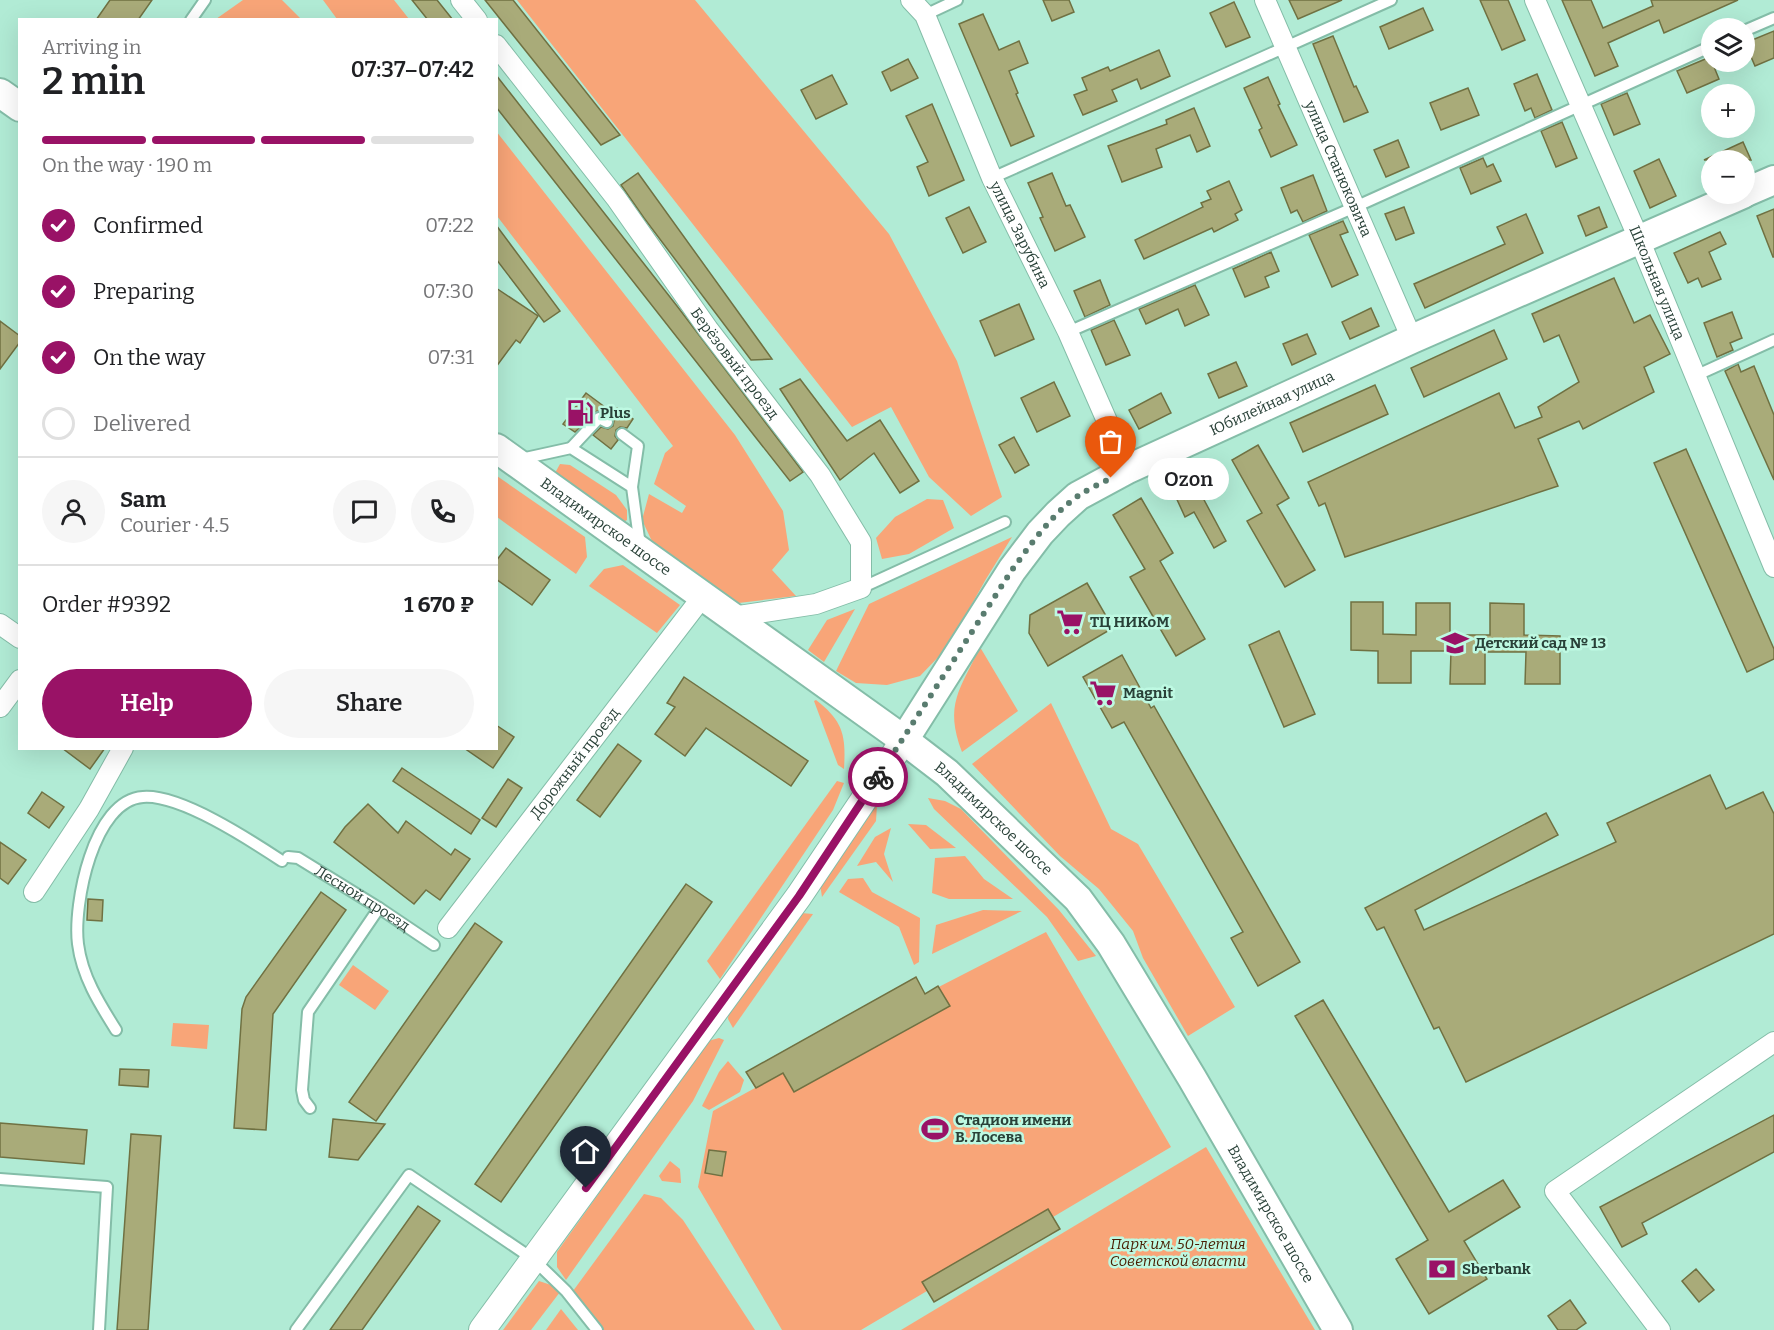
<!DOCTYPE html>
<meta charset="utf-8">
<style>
:root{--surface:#fff;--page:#f6f6f6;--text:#202124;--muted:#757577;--line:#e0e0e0;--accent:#991266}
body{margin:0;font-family:Bitter,serif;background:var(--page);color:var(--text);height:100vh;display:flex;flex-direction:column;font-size:22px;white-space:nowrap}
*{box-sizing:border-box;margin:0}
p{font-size:20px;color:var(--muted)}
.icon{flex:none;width:33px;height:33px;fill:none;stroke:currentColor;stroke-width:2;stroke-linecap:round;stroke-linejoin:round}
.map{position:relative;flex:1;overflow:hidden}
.panel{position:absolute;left:18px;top:18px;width:480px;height:732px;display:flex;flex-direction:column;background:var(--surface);border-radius:0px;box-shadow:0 6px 24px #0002}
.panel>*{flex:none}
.fabs{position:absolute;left:1701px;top:18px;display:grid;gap:12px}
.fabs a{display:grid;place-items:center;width:54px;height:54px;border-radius:50%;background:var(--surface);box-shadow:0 6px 24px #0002;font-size:30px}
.pin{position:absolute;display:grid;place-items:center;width:51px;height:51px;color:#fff;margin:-62px -26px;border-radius:50% 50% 50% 0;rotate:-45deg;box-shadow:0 0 6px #0007}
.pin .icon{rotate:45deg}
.courier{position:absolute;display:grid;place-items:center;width:60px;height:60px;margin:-30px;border:4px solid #991266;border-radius:50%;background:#fff;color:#222;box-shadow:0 2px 8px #0007}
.bubble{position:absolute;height:42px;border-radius:21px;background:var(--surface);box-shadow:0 6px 24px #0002;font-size:20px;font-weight:600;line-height:42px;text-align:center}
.headline em{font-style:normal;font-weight:600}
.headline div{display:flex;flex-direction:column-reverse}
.headline{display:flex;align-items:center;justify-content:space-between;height:102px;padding:0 24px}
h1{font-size:39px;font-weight:600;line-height:45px}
.bar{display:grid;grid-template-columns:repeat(4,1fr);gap:9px 6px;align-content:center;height:72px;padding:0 24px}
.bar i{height:8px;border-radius:4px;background:var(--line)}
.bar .current{background:var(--accent)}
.bar p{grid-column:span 4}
.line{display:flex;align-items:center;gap:15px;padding:0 24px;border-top:2px solid var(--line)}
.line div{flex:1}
.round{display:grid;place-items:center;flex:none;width:63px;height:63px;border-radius:32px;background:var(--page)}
ol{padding:0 24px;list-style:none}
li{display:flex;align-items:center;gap:18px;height:66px}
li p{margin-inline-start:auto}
li .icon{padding:6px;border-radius:50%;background:var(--accent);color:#fff;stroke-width:4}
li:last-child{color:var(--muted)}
li i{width:33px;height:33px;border:3px solid var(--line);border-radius:50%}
.primary-button{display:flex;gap:12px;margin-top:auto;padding:12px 24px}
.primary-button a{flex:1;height:69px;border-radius:36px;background:var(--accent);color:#fff;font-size:24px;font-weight:600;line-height:69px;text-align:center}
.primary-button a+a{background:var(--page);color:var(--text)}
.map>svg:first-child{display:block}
.green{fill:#f8a578}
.building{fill:#a9ab79;stroke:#707142;stroke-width:1.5}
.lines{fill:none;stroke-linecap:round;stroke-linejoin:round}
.service-casing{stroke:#84bda8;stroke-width:14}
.minor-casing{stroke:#84bda8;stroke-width:22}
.tertiary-casing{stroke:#84bda8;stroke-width:28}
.secondary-casing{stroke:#84bda8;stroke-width:32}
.service{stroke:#fff;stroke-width:10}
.minor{stroke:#fff;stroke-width:20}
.tertiary{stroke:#fff;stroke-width:26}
.secondary{stroke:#fff;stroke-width:28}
.done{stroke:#597c6f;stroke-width:6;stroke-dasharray:0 10.8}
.route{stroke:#991266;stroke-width:8}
.labels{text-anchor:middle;stroke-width:5;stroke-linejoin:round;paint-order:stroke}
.street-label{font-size:15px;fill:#294138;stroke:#bef9e2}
.poi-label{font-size:15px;font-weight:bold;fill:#294138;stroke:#bef9e2;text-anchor:start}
.park-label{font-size:15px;font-style:italic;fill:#491e02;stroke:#bef9e2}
</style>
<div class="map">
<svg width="1774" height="1330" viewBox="0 0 1774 1330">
<rect width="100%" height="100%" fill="#b1ebd5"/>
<!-- green -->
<g class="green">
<polygon points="243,0 282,0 301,19 216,19"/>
<polygon points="323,0 394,0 409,19 337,19"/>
<polygon points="517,0 695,0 889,234 957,361 1002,497 971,516 929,477 891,407 852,427"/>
<polygon points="496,131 735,435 783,511 789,550 772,570 796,596 730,604 658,554 642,520 649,494 682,513 686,506 654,484 665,453 673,446 497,216"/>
<polygon points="560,464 570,465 616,495 627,510 627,520 620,524 555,473"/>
<polygon points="497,476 585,537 587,557 576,574 497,517"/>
<polygon points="927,499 943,500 954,528 909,554 882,559 876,538 895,517"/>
<polygon points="1012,537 986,579 947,648 920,676 887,685 856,683 836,671 869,604"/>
<polygon points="623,565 680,605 657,633 589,586 604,569"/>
<polygon points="855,609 824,662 808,650 827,620"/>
<path d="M980,647L1018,711L962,752C944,704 960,690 980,647Z"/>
<path d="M816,700C843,721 846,735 844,769L838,765L814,701Z"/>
<polygon points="1051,703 1111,829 1138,844 1235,1007 1188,1036 1143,958 1133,931 1099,889 1060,856 972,764"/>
<polygon points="837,781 844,783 833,810 720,979 707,961"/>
<polygon points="928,798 945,801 961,809 1059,910 1096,956 1078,961 1047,917 934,809"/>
<polygon points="877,805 876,821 822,897 820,884 861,821"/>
<polygon points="908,824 926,825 956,848 930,849"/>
<polygon points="891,828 884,854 893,882 876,862 857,866 875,837"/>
<polygon points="965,856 984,879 1013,899 949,899 932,893 935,858"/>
<polygon points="863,878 872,892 920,918 919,962 914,965 899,927 839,892 848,879"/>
<polygon points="983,910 1022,911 932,954 936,925"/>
<polygon points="801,913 813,914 733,1028 728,1019 729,1010"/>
<polygon points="1046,932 1171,1147 1053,1217 1060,1229 934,1302 927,1291 861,1330 782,1330 698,1187 713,1111 755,1088 746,1072 916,977 925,994"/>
<polygon points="353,965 389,991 375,1010 339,985"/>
<polygon points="173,1023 209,1025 207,1049 171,1046"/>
<polygon points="719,1038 724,1040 693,1101 566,1280 557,1267 557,1252 708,1041"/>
<polygon points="728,1061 744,1080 740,1092 709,1110 702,1106 719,1072"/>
<polygon points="1206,1147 1315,1330 901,1330"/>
<polygon points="670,1161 680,1169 681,1183 662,1181 659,1176"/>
<polygon points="644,1194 661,1198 683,1220 755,1330 603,1330 573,1291"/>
<polygon points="539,1281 557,1287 560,1292 531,1330 503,1330"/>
<polygon points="561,1309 578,1330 546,1330"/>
</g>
<!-- building -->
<g class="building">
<polygon points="110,0 152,0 138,20 96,20"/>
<polygon points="412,0 437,0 453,20 428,20"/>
<polygon points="485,0 513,0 620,135 601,145"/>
<polygon points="1043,0 1069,0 1074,12 1052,21"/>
<polygon points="1289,0 1342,0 1298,19"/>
<polygon points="1480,0 1508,0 1525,40 1502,50"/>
<polygon points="1562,0 1591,0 1603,28 1653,6 1651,0 1738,0 1664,33 1659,20 1608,43 1618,66 1595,76"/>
<polygon points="1234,2 1250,37 1226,47 1210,13"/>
<polygon points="1423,8 1433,30 1389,49 1380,27"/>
<polygon points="983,14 999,50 1019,41 1028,63 1009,71 1018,93 1016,94 1034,136 1011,146 959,24"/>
<polygon points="1774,31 1774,58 1755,66 1745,43"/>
<polygon points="1333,36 1354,87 1356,86 1368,112 1344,122 1313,44"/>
<polygon points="1159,50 1170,76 1141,89 1137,79 1112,90 1117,101 1083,115 1074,95 1087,90 1082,78 1108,67 1110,71"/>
<polygon points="1710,57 1719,79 1687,93 1677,71"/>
<polygon points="908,59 918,78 891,91 882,72"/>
<polygon points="1537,74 1552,110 1535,118 1531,108 1525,111 1514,84"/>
<polygon points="496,75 677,306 803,472 790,481 496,107"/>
<polygon points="832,75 847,104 816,119 801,90"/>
<polygon points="1268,77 1280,104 1278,105 1297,145 1271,157 1259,130 1262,128 1244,88"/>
<polygon points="1468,88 1479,115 1441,130 1430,103"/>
<polygon points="1627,93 1640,124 1614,135 1601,104"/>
<polygon points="932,104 964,180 929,196 917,167 928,162 906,116"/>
<polygon points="1194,108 1210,146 1197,152 1190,135 1156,149 1162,167 1122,182 1108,146 1167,124 1166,120"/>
<polygon points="1562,122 1577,158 1556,167 1541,131"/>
<polygon points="1398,140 1409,167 1386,177 1374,150"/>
<polygon points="1743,142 1751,160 1704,160"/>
<polygon points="1483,158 1487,167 1493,164 1501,181 1471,194 1460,168"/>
<polygon points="1659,159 1676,196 1650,208 1634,171"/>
<polygon points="638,173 772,359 751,360 644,218 621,185"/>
<polygon points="1052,173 1066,206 1070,205 1085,237 1055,251 1040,218 1043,217 1028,183"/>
<polygon points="1313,175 1327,211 1303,222 1297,210 1291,213 1281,188"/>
<polygon points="1229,181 1242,210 1235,214 1238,220 1214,232 1212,228 1144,259 1135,240 1203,207 1201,203 1211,199 1207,191"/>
<polygon points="969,207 986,242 963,253 946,218"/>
<polygon points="1404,207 1414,233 1396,240 1385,214"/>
<polygon points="1599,207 1607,227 1586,236 1578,216"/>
<polygon points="1774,209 1774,257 1773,257 1757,216"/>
<polygon points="1526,214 1543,253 1425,308 1414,284 1505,244 1497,227"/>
<polygon points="1343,221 1348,232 1340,235 1358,275 1332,287 1309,235"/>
<polygon points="496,225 560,311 544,322 496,259"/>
<polygon points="1720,232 1726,244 1709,252 1721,279 1702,287 1698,278 1688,283 1674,253"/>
<polygon points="1271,252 1279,271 1265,277 1269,287 1245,297 1233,269"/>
<polygon points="1614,278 1634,323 1650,315 1670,354 1644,367 1654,392 1583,429 1579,421 1538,439 1558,486 1345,557 1325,503 1319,506 1308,482 1499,393 1515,428 1542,417 1538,407 1579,382 1559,335 1544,342 1532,314"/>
<polygon points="1100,280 1110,305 1085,317 1074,291"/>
<polygon points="1195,285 1209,315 1185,326 1178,309 1146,324 1139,309"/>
<polygon points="496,288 538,316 520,343 516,340 496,367"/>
<polygon points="1019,304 1034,339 995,356 980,321"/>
<polygon points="1371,308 1379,326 1350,339 1342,322"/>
<polygon points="1732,312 1742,338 1730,343 1733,350 1717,357 1704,323"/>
<polygon points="1114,320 1130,355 1106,365 1091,330"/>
<polygon points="0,321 20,336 20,342 0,369"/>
<polygon points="1494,330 1507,359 1424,397 1411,368"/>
<polygon points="1307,334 1316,354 1292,365 1283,344"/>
<polygon points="1236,362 1247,386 1219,398 1208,374"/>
<polygon points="1738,364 1741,372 1754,366 1774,415 1774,480 1725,371"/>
<polygon points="800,379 847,441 880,420 919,481 900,493 874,453 840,480 780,389"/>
<polygon points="1054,382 1070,416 1037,432 1021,398"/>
<polygon points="1375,385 1388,414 1303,452 1290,423"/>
<polygon points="586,393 613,413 617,408 633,419 627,428 620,427 616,430 615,436 618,440 611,449 593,435 601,427 608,429 613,426 614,421 610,415 597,411 575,432 563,424"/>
<polygon points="1161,393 1171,413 1139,429 1129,410"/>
<polygon points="1014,437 1029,465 1015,473 999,445"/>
<polygon points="1258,445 1289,498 1277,505 1315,570 1285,587 1247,521 1262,513 1232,460"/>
<polygon points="1686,449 1774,649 1774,659 1747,672 1654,463"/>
<polygon points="1195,483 1226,541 1214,548 1194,512 1185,517 1174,493"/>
<polygon points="1141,498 1173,553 1160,561 1205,639 1176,656 1130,577 1145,569 1113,515"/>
<polygon points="506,548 550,580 532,605 496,579 496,561"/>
<polygon points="1087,583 1113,628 1048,666 1029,633 1030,615"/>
<polygon points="1351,602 1383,602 1383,634 1416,635 1416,603 1450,603 1450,635 1490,635 1490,603 1524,604 1524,635 1560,636 1560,684 1525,684 1526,652 1485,652 1485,684 1450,684 1451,651 1411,651 1411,683 1378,683 1378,651 1351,650"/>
<polygon points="1279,631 1315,714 1284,727 1249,645"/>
<polygon points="1122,655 1151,708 1154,706 1300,962 1258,986 1231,938 1243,932 1124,722 1112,728 1083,677"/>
<polygon points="684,677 808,761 791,786 706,728 685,756 655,734 675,707 667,703"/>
<polygon points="496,725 514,737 493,768 464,748 496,748"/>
<polygon points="618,744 641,761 600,817 577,800"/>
<polygon points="62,748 105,748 90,769"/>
<polygon points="402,768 480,820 471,834 393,781"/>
<polygon points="1710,775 1726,809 1763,792 1774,814 1774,934 1466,1082 1439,1027 1434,1029 1384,927 1377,930 1365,908 1546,813 1558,835 1415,910 1424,930 1616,842 1607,823"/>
<polygon points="508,779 522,788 496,827 482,818"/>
<polygon points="42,792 64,807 49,828 28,813"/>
<polygon points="368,804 398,833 406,821 451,855 455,849 470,859 440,900 426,890 414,904 334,842 345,827"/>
<polygon points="0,842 26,860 8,884 0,878"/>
<polygon points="686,884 712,902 501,1202 475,1184"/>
<polygon points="321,892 346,910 273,1014 266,1130 234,1128 242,1009 246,997"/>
<polygon points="88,899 103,900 102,921 87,920"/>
<polygon points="475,923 502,942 376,1121 349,1102"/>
<polygon points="916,977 925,994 938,986 950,1006 794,1092 783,1073 756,1088 746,1072"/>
<polygon points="1323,1000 1449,1212 1503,1180 1520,1207 1464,1241 1487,1279 1429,1314 1396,1259 1428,1240 1295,1016"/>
<polygon points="120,1069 149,1070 148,1087 119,1085"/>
<polygon points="1774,1115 1774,1152 1642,1223 1647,1234 1622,1247 1600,1207"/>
<polygon points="333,1119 385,1124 358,1160 329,1157"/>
<polygon points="0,1123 87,1130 84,1164 0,1157"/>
<polygon points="131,1134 161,1136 148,1330 117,1330"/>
<polygon points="709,1150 726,1152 722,1176 705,1173"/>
<polygon points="418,1206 440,1221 362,1330 330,1330"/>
<polygon points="1048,1209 1060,1229 934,1302 922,1282"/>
<polygon points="1696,1269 1714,1290 1699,1302 1682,1281"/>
<polygon points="1570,1300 1586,1323 1576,1330 1558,1330 1548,1316"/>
</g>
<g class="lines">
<defs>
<g id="service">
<polyline points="925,15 957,0"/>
<polyline points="191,20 205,0"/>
<polyline points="1744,31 1774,18"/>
<polyline points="992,178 1391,0"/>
<polyline points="1068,332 1355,207 1712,46"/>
<polyline points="1695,376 1774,340"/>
<polyline points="622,434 638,446 632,487"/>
<polyline points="571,448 599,418 607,422"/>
<polyline points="521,459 571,448 632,487 640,546"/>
<polyline points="861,588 1005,522"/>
<path id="s1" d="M288,857L298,858L379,908L434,945"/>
<path d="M116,1030C99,1003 82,976 78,944C73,905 93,800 143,797C180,794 250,840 282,861"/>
<polyline points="310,1108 304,1100 302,1090 308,1012 379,908"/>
<polyline points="0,1179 107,1187 99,1330"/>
<polyline points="296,1330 409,1175 533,1259 566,1291 597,1330"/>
</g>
<g id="minor">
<polyline points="461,0 477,20"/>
<path id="s2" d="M911,0L925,15L992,178L1068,332L1128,469"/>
<path id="s3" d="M1265,0L1412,339"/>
<path id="s4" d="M1535,0L1639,239L1774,567"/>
<path id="s5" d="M496,45L616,198L708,329L820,475L861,542V588L816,604L732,617"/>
<polyline points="0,624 20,638"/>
<polyline points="0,707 20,680"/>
<polyline points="34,892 89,809 123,748"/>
<path id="s6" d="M448,928L703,596"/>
<polyline points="1660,1330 1555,1191 1774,1042"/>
</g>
<polyline id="tertiary" points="482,1330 799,896 904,740"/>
<g id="secondary">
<polyline points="0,93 20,107"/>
<polyline points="1744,193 1774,180"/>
<path id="s7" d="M496,448L904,740L947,773L1078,899L1111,944L1192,1078L1338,1330"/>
<path id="s8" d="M904,740L1012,570L1040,533L1058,514L1078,496L1128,469L1412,339L1743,194"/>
</g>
</defs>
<!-- service casing -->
<use href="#service" class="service-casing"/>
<!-- minor casing -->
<use href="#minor" class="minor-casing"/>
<!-- tertiary casing -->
<use href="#tertiary" class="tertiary-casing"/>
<!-- secondary casing -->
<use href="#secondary" class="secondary-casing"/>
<!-- service -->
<use href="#service" class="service"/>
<!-- minor -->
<use href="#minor" class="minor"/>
<!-- tertiary -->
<use href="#tertiary" class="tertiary"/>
<!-- secondary -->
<use href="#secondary" class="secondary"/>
</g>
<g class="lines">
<!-- done -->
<path class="done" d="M878,777L1012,570C1031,544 1051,515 1078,496C1088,489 1100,484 1111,478"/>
<!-- route -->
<polyline class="route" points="586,1188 799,896 878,777"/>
</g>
<!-- icons -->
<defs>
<symbol id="fuel-bare" viewBox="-9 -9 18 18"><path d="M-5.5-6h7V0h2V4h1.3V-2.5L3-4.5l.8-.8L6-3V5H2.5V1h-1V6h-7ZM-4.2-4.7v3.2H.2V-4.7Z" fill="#991266" stroke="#bef9e2" stroke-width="2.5" paint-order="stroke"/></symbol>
<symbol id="supermarket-bare" viewBox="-9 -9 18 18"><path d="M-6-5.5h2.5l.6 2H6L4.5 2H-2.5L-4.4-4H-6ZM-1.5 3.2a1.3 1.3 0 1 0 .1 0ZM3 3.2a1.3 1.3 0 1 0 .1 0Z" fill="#991266" stroke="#bef9e2" stroke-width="2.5" paint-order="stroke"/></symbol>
<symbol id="school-bare" viewBox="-9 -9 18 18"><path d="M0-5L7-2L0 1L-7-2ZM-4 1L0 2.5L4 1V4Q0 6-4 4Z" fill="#991266" stroke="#bef9e2" stroke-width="2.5" paint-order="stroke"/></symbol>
<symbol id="stadium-bare" viewBox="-9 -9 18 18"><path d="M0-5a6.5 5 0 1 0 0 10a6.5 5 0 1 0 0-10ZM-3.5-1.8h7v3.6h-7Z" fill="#991266" stroke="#bef9e2" stroke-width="2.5" paint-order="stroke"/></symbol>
<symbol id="bank-bare" viewBox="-9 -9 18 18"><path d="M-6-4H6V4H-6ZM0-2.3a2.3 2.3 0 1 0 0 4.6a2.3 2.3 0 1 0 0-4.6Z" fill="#991266" stroke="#bef9e2" stroke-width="2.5" paint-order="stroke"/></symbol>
</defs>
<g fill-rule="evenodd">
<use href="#fuel-bare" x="561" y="394" width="38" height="38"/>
<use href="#supermarket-bare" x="1051" y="603" width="38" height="38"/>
<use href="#school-bare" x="1436" y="624" width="38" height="38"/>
<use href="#supermarket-bare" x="1084" y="674" width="38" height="38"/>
<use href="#stadium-bare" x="916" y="1110" width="38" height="38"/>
<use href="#bank-bare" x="1423" y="1250" width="38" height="38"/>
</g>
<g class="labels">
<!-- street labels -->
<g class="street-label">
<text dy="5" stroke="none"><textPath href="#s3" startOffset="184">улица Станюковича</textPath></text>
<text dy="5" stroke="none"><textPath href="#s2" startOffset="260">улица Зарубина</textPath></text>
<text dy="5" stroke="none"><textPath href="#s4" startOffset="308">Школьная улица</textPath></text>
<text dy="5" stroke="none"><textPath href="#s5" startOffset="398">Берёзовый проезд</textPath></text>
<text dy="5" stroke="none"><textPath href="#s8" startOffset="516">Юбилейная улица</textPath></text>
<text dy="5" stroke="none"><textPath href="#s7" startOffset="135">Владимирское шоссе</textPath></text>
<text dy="5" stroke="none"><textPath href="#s6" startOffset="208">Дорожный проезд</textPath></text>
<text dy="5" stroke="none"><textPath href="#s7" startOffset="621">Владимирское шоссе</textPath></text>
<text dy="5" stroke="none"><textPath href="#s1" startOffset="86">Лесной проезд</textPath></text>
<text dy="5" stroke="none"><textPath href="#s7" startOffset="1107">Владимирское шоссе</textPath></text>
</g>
<!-- poi labels -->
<g class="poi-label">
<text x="600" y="418">Plus</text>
<text x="1090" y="627">ТЦ НИКоМ</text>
<text x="1475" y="648">Детский сад № 13</text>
<text x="1123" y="698">Magnit</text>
<text x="955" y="1125">Стадион имени<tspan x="955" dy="17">В. Лосева</tspan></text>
<text x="1462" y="1274">Sberbank</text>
</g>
<!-- park labels -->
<g class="park-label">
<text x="1178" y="1249">Парк им. 50-летия<tspan x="1178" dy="17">Советской власти</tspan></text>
</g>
</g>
</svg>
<div class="fabs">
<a><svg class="icon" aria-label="layers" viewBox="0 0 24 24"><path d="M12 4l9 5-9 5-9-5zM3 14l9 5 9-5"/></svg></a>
<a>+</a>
<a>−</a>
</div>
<div class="pin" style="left:1111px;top:478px;background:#ea580c"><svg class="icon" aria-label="bag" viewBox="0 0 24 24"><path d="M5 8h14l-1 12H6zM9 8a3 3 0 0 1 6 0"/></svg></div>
<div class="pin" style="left:586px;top:1188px;background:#1f2937"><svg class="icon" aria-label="home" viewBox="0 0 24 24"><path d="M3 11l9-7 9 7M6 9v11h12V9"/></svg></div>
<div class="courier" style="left:878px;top:777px"><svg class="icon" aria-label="bike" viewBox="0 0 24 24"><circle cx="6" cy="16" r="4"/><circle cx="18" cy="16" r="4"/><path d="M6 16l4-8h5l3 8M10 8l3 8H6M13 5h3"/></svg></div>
<div class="bubble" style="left:1148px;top:458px;width:81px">Ozon</div>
<section class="panel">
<div class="headline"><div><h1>2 min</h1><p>Arriving in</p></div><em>07:37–07:42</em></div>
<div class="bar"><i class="current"></i><i class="current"></i><i class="current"></i><i></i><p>On the way · 190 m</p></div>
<ol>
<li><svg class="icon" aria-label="check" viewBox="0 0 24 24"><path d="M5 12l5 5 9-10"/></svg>Confirmed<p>07:22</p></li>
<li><svg class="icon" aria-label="check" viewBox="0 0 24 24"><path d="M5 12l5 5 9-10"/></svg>Preparing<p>07:30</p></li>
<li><svg class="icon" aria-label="check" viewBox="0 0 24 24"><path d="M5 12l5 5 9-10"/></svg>On the way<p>07:31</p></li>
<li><i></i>Delivered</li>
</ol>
<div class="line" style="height:108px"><a class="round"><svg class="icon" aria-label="person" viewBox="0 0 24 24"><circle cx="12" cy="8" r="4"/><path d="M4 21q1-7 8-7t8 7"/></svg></a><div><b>Sam</b><p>Courier · 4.5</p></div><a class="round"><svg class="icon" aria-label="chat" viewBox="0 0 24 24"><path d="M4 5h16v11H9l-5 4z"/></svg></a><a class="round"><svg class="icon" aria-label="phone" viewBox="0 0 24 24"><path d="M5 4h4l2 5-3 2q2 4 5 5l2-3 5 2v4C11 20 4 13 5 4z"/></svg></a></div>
<div class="line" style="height:78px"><div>Order #9392</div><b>1 670 ₽</b></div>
<div class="primary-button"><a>Help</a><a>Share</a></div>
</section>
</div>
